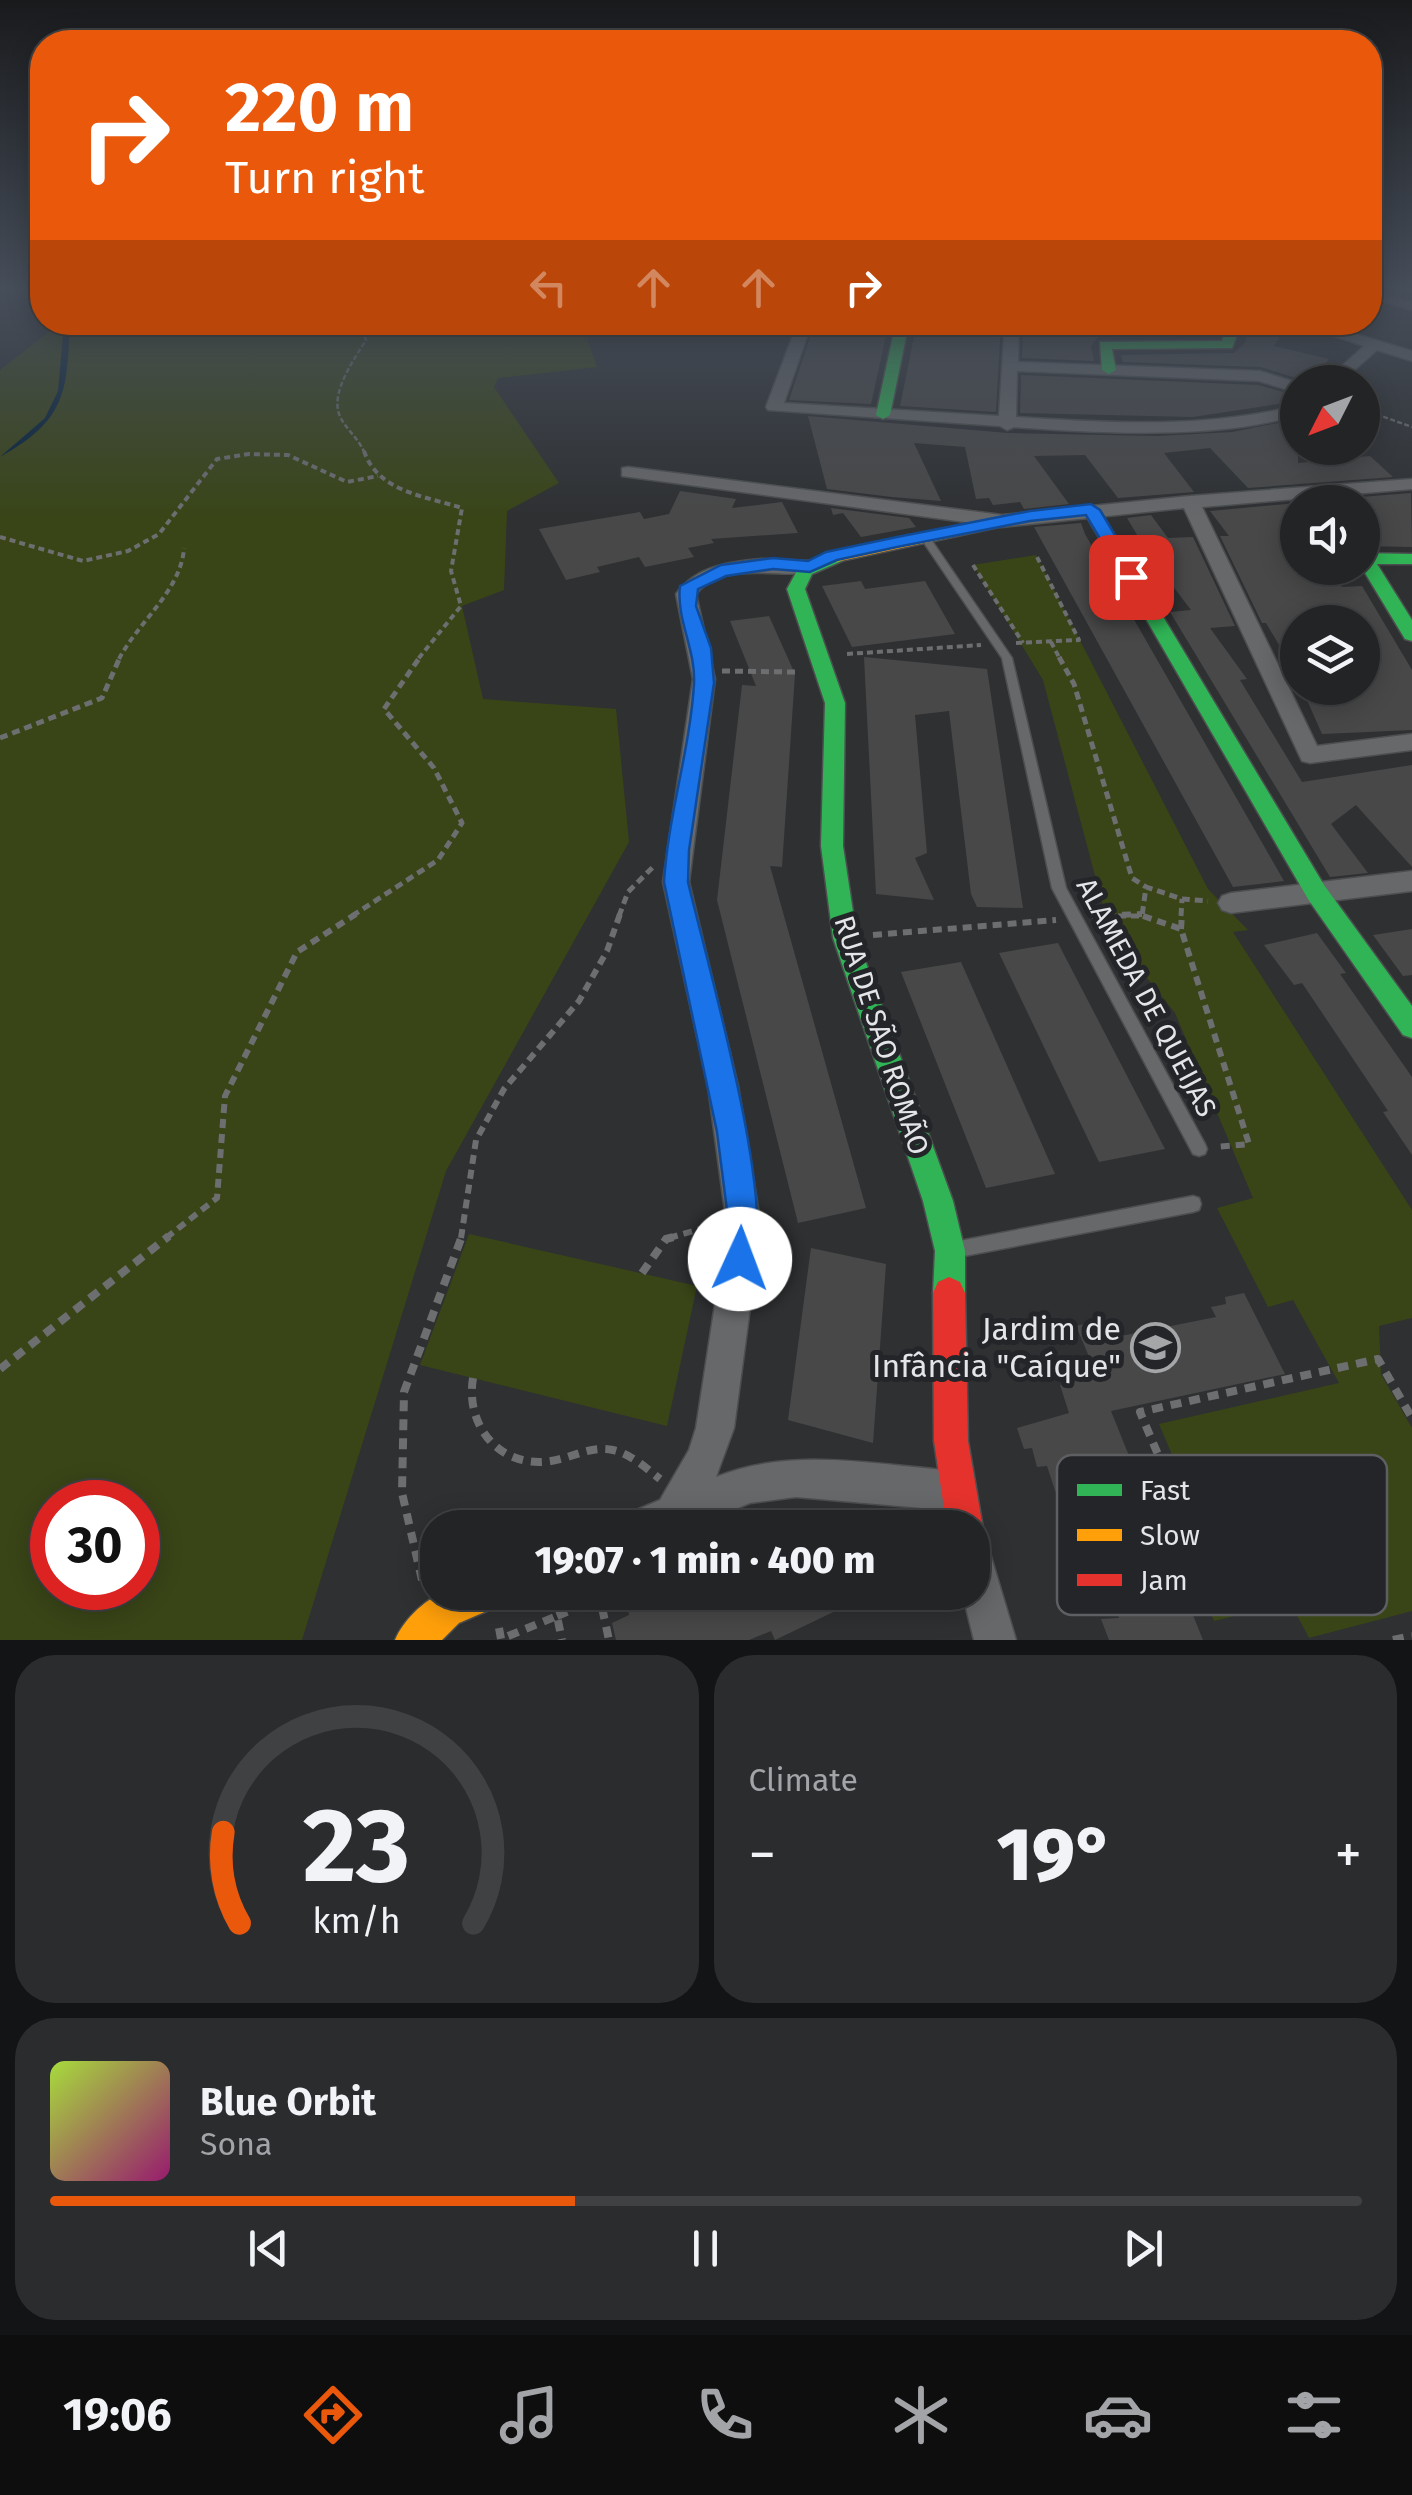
<!DOCTYPE html>
<meta charset="utf-8">
<style>
:root{--surface:#222426;--page:#2a2c2e;--text:#f1f3f6;--muted:#a2a4a7;--line:#3f4143;--accent:#ea580c}
body{margin:0;font-family:"Fira Sans",sans-serif;background:var(--page);color:var(--text);height:100vh;display:flex;flex-direction:column;font-size:38px;white-space:nowrap}
*{box-sizing:border-box;margin:0}
p{font-size:32px;color:var(--muted)}
.icon{flex:none;width:55px;height:55px;fill:none;stroke:currentColor;stroke-width:2;stroke-linecap:round;stroke-linejoin:round}
.map{position:relative;height:1640px;overflow:hidden}
.side{display:flex;flex-direction:column;gap:15px;padding:15px;background:#131415;flex:1}
.side>*{flex:none}
.guide{position:absolute;left:30px;top:30px;width:1352px;height:305px;border-radius:40px;box-shadow:0 5px 25px #0003,0 0 0 2px var(--line);background:#ea580c;color:#fff;overflow:hidden}
.needle{width:65px;rotate:228deg}
.buttons{position:absolute;left:1280px;top:365px;display:grid;gap:20px}
.buttons a{display:grid;place-items:center;width:100px;height:100px;border-radius:50%;background:var(--surface);box-shadow:0 5px 25px #0003,0 0 0 2px var(--line);font-size:50px}
.speed{position:absolute;left:30px;top:1480px;display:flex;gap:20px;font-size:50px;font-weight:700;text-align:center}
.speed>*{display:grid;place-content:center;width:130px;height:130px;border-radius:50%;background:var(--surface);box-shadow:0 5px 25px #0003,0 0 0 2px var(--line);line-height:1}
.speed .limit{border:15px solid #d22;background:#fff;color:#111}
.pin{position:absolute;display:grid;place-items:center;width:85px;height:85px;color:#fff;margin:-42px;border-radius:20px;box-shadow:0 5px 15px #0006}
.me{position:absolute;width:110px;margin:-55px;rotate:2deg;stroke-linejoin:round;filter:drop-shadow(0 0 8px #0008)}
.turn{display:flex;align-items:center;gap:35px;height:210px;padding:0 30px;font-size:45px}
.turn .icon{width:130px;height:130px;stroke-width:2.5}
.turn b{display:block;font-size:70px;line-height:85px}
.lanes{display:flex;align-items:center;height:95px;padding:0 30px;background:#0003;justify-content:center;gap:50px;direction:ltr}
.lanes .off{opacity:.35}
.big{font-size:75px;font-weight:800;line-height:1.1}
.side .card{flex:1;display:flex;flex-direction:column;justify-content:center;gap:15px;min-width:0;padding:0 35px;border-radius:40px;background:var(--page)}
.side .dial{align-items:center;gap:0}
.dial svg{height:260px;overflow:visible;fill:none;stroke:var(--line);stroke-width:7;stroke-linecap:round;text-anchor:middle}
.dial text{fill:var(--text);stroke:none}
.song{display:flex;align-items:center;gap:30px}
.cover{width:120px;height:120px;border-radius:15px;background:linear-gradient(135deg,hsl(80 70% 55%),hsl(320 70% 35%))}
.played{height:10px;border-radius:5px;background:linear-gradient(90deg,var(--accent) 40%,var(--line) 40%)}
.keys{display:flex;justify-content:space-around;direction:ltr}
.heat{display:flex;justify-content:space-between;align-items:center;font-size:55px;direction:ltr}
.side .tiles{flex:1;display:grid;gap:15px;grid-template-columns:1fr 1fr}
.card:last-child{grid-column:span 2}
.trip{position:absolute;left:420px;top:1510px;width:570px;height:100px;border-radius:40px;background:var(--surface);box-shadow:0 5px 25px #0003,0 0 0 2px var(--line);font-weight:800;line-height:100px;text-align:center}
.tab-bar{display:flex;height:160px;justify-content:space-around;align-items:center;background:#0e0e0f;color:var(--muted)}
.tab-bar .icon{width:70px;height:70px}
.tab-bar .current{color:var(--accent)}
.tab-bar b{font-size:45px;color:var(--text)}
.map>svg:first-child{display:block}
.green{fill:#394517;fill-rule:evenodd}
.water{fill:#04213c}
.building{fill:#484848}
.lines{fill:none;stroke-linecap:round;stroke-linejoin:round}
.lane-casing{stroke:#4c4e4f;stroke-width:3}
.street-casing{stroke:#4c4e4f;stroke-width:3}
.fast-casing{stroke:#4c4e4f;stroke-width:3}
.slow-casing{stroke:#4c4e4f;stroke-width:3}
.jam-casing{stroke:#4c4e4f;stroke-width:3}
.path-far4{stroke:#6d6e70;stroke-width:2.5;stroke-dasharray:5 2.5;stroke-linecap:butt}
.path-far3{stroke:#6d6e70;stroke-width:4;stroke-dasharray:6 4;stroke-linecap:butt}
.path-far2{stroke:#6d6e70;stroke-width:5;stroke-dasharray:8 5;stroke-linecap:butt}
.path-far1{stroke:#6d6e70;stroke-width:6;stroke-dasharray:9 6;stroke-linecap:butt}
.path{stroke:#6d6e70;stroke-width:8;stroke-dasharray:11 8;stroke-linecap:butt}
.lane{fill:#67686a;fill-rule:evenodd}
.street{fill:#67686a;fill-rule:evenodd}
.fast{fill:#30b455;fill-rule:evenodd}
.slow{fill:#ff9f0a;fill-rule:evenodd}
.jam{fill:#e5322d;fill-rule:evenodd}
.route{fill:#1a73e8;stroke:#114b97;stroke-width:2.5}
.labels{text-anchor:middle;stroke-width:10;stroke-linejoin:round;paint-order:stroke}
.street-label{font-size:28px;fill:#e4e5e8;stroke:#232529}
.near-poi-label{font-size:32px;fill:#e4e5e8;stroke:#232529;text-anchor:end}
.key{fill:#232529;stroke:#5d5f62;stroke-width:2.5}
.key-label{font-size:28px;fill:#e4e5e8}
</style>
<div class="map">
<svg width="1412" height="1640" viewBox="0 0 1412 1640">
<rect width="100%" height="100%" fill="#2e3032"/>
<!-- green -->
<g class="green">
<path d="M47,322L582,323L597,367L498,378L494,387L559,483L507,511L504,590L462,606L483,699L616,709L629,842L446,1171L302,1640H0V370L51,330ZM52,1502H138V1588H52Z"/>
<polygon points="1036,555 1208,889 1248,930 1233,932 1412,1210 1412,1318 1379,1326 1381,1374 1412,1428 1412,1611 1309,1638 1290,1602 1214,1621 1193,1573 1219,1566 1159,1424 1339,1383 1293,1300 1268,1307 1217,1208 1253,1198 1175,1013 1110,932 1043,680 973,565"/>
<polygon points="469,1234 697,1286 667,1426 420,1365"/>
</g>
<!-- water -->
<path class="water" d="M64,323H70C67,393 66,420 0,457L45,418L58,391Z"/>
<!-- building -->
<g class="building">
<polygon points="815,322 889,322 871,404 789,400"/>
<polygon points="917,322 1001,322 996,412 900,406"/>
<polygon points="1023,322 1050,322 1052,331 1072,322 1084,322 1119,337 1121,324 1142,327 1142,322 1222,322 1218,335 1098,337 1091,346 1094,361 1022,358"/>
<polygon points="1250,322 1286,326 1274,346 1329,359 1310,382 1260,367 1123,362 1121,355 1234,353 1245,343"/>
<polygon points="1021,375 1258,385 1298,396 1298,401 1193,417 1020,413"/>
<polygon points="808,416 1008,433 1157,436 1232,432 1298,419 1298,463 1370,456 1393,477 1248,488 1210,448 1164,453 1194,492 1118,498 1085,455 1034,456 1069,504 1024,509 1020,502 993,505 989,498 976,499 965,447 914,443 941,501 892,497 827,489"/>
<polygon points="680,491 736,499 732,508 782,502 798,533 711,539 714,543 688,548 694,557 645,567 639,557 597,567 600,572 566,580 539,529 640,512 644,519 669,514"/>
<polygon points="1411,493 1412,547 1362,546 1362,502 1298,502"/>
<polygon points="1298,503 1298,568 1329,568 1342,587 1362,586 1412,670 1412,730 1322,734 1303,691 1367,692 1362,684 1362,622 1343,622 1339,615 1298,615 1298,677 1266,623 1262,623 1220,536 1229,536 1210,511"/>
<polygon points="831,508 909,518 916,527 861,537 843,513 833,515"/>
<polygon points="1151,515 1168,538 1193,537 1235,626 1210,628 1247,679 1240,680 1302,782 1412,765 1412,867 1356,805 1331,824 1368,873 1330,877 1170,612 1191,610 1149,555 1127,518"/>
<polygon points="1081,523 1085,534 1284,881 1233,887 1034,527"/>
<polygon points="861,581 865,589 925,581 955,634 852,647 822,586"/>
<polygon points="769,616 795,674 782,867 770,866 866,1208 798,1223 717,900 742,685 756,686 730,621"/>
<polygon points="864,657 987,669 1023,908 977,907 971,894 949,711 915,715 927,853 915,858 934,900 876,894"/>
<polygon points="1412,929 1412,975 1403,976 1373,935"/>
<polygon points="1317,933 1346,973 1340,974 1412,1077 1412,1155 1383,1112 1388,1111 1302,983 1294,985 1264,945"/>
<polygon points="1058,943 1165,1149 1099,1162 999,953"/>
<polygon points="961,962 1055,1174 986,1188 901,972"/>
<polygon points="811,1248 886,1264 873,1443 788,1420"/>
<polygon points="1244,1293 1285,1374 1111,1411 1203,1640 1109,1640 1101,1619 1119,1618 1089,1545 1074,1548 1047,1466 1037,1467 1032,1448 1024,1449 1017,1428 1069,1413 1060,1385 1075,1382 1070,1366 1090,1359 1076,1326 1100,1320 1104,1330 1118,1327 1121,1336 1216,1317 1211,1307 1226,1304 1225,1297"/>
<polygon points="644,1592 875,1592 775,1640 771,1631 749,1640 616,1640 612,1623 629,1615 628,1608 645,1600"/>
</g>
<g class="lines">
<defs>
<g id="lane">
<polygon points="925,534 928,535 1012,658 1066,888 1205,1144 1207,1149 1205,1154 1199,1156 1193,1154 1052,888 1002,658 920,537"/>
<polygon points="1193,1196 1199,1198 1201,1204 1199,1210 1193,1212 959,1257 953,1255 950,1249 953,1243 959,1241"/>
</g>
<g id="street">
<polygon points="1370,290 1412,302 1412,310 1370,298"/>
<path d="M798,322H812L784,403L999,416L1005,322H1019L1018,362L1260,371L1298,383V393L1259,381L1017,371L1016,417C1108,423 1208,429 1298,405V415C1218,440 1098,433 1014,427L1007,430L1000,426L768,410L766,407Z"/>
<polygon points="1292,322 1316,322 1412,351 1412,361 1377,350 1341,382 1324,382 1364,346"/>
<polygon points="628,467 1002,515 1190,496 1412,479 1412,489 1202,507 1317,746 1412,734 1412,750 1310,763 1302,761 1184,508 1002,527 622,476 622,468"/>
<path d="M761,559L810,561L820,567C797,586 728,554 696,594L715,679L689,882L738,1086L761,1226L734,1428L716,1477C792,1446 876,1465 956,1471L970,1477L976,1491L970,1505L956,1511L796,1497L750,1503L690,1528H621L627,1514L660,1500L689,1450L696,1428L727,1226L708,1086L663,882L693,679L676,594C696,566 729,562 761,559Z"/>
<polygon points="1412,871 1412,891 1231,913 1222,910 1218,903 1222,896 1231,893"/>
<polygon points="972,1534 986,1540 1016,1640 974,1640 962,1592 972,1592"/>
</g>
<g id="fast">
<polygon points="896,322 909,322 890,415 883,419 876,415"/>
<polygon points="1229,322 1242,322 1232,348 1112,349 1116,370 1109,374 1102,370 1100,342 1222,341"/>
<polygon points="1091,505 1099,510 1324,885 1412,1006 1412,1038 1403,1035 1308,899 1083,510"/>
<polygon points="836,552 842,553 842,561 812,574 805,589 845,703 843,846 857,938 953,1201 965,1251 965,1293 960,1304 949,1309 938,1304 933,1293 935,1251 923,1201 833,938 821,846 825,703 787,589 799,567"/>
<polygon points="1362,553 1412,554 1412,564 1377,564 1412,620 1412,641 1405,639 1362,568"/>
</g>
<g id="slow">
<polygon points="1002,516 1010,521 1008,525 836,562 827,557 836,552"/>
<path d="M443,1592H506L501,1605L459,1623L442,1640H395C403,1621 423,1601 443,1592Z"/>
</g>
<polygon id="jam" points="949,1277 960,1282 965,1293 968,1441 983,1528 978,1541 972,1543 972,1528 947,1528 934,1441 933,1293 938,1282"/>
</defs>
<!-- lane casing -->
<use href="#lane" class="lane-casing"/>
<!-- street casing -->
<use href="#street" class="street-casing"/>
<!-- fast casing -->
<use href="#fast" class="fast-casing"/>
<!-- slow casing -->
<use href="#slow" class="slow-casing"/>
<!-- jam casing -->
<use href="#jam" class="jam-casing"/>
<!-- path-far4 -->
<g class="path-far4">
<path d="M359,322L366,340C355,358 331,391 339,414C344,428 359,438 365,454"/>
<polyline points="1362,409 1412,427"/>
</g>
<!-- path-far3 -->
<g class="path-far3">
<path d="M364,451C378,492 425,496 462,508L451,571L461,606L418,659"/>
<polyline points="0,537 83,561 128,551 159,534 217,459 249,454 288,455 347,482 378,476"/>
<polyline points="973,565 1023,643"/>
<polyline points="1051,642 1060,659"/>
<polyline points="1016,643 1079,640 1036,555"/>
<polyline points="847,654 981,645"/>
<path d="M119,659C138,622 181,591 184,548"/>
</g>
<!-- path-far2 -->
<g class="path-far2">
<polyline points="1059,657 1074,684 1132,878 1146,887"/>
<polyline points="722,671 796,672"/>
<polyline points="0,738 102,698 120,657"/>
<polyline points="352,916 438,860 462,823 434,768 384,709 420,657"/>
<polyline points="619,916 628,892 653,867"/>
<polyline points="1092,916 1142,916 1146,887 1182,899 1208,901"/>
<polyline points="1181,916 1182,899"/>
</g>
<!-- path-far1 -->
<g class="path-far1">
<polyline points="1092,916 1142,914"/>
<polyline points="1143,916 1181,929 1249,1144 1216,1147"/>
<polyline points="1181,929 1182,914"/>
<polyline points="873,935 1056,920"/>
<polyline points="166,1238 217,1198 225,1096 297,952 356,914"/>
<polyline points="461,1238 476,1140 504,1089 579,1001 607,951 620,914"/>
<polyline points="669,1238 714,1225"/>
</g>
<!-- path -->
<g class="path">
<polyline points="642,1273 666,1239 678,1236"/>
<polyline points="0,1369 169,1236"/>
<path d="M473,1378C465,1426 500,1469 551,1461C572,1458 591,1445 613,1450C631,1454 646,1468 660,1479"/>
<polyline points="1202,1558 1140,1412 1378,1359 1412,1418"/>
<polyline points="422,1580 402,1493 404,1392 462,1236"/>
<polyline points="557,1616 600,1598 609,1640"/>
<polyline points="499,1628 501,1639 557,1616 562,1640"/>
<polyline points="1393,1640 1412,1636"/>
</g>
<!-- lane -->
<use href="#lane" class="lane"/>
<!-- street -->
<use href="#street" class="street"/>
<!-- fast -->
<use href="#fast" class="fast"/>
<!-- slow -->
<use href="#slow" class="slow"/>
<!-- jam -->
<use href="#jam" class="jam"/>
</g>
<!-- sky -->
<linearGradient id="sky" x2="0" y2="1"><stop stop-color="#191a1c"/><stop offset="0.56" stop-color="#464e5a"/><stop offset="1" stop-color="#464e5a" stop-opacity="0"/></linearGradient>
<rect width="1412" height="518" fill="url(#sky)"/>
<!-- route -->
<path class="route" d="M1091,504L1100,510L1140,577L1137,581H1125L1086,515L1030,521L897,547L837,560L810,572L773,569L726,576L698,589L696,606L711,648L714,683L689,850L688,882C706,959 778,1206 752,1270L740,1274L729,1270L725,1259L729,1226L717,1132L664,882C668,815 690,750 694,684C696,649 676,620 680,586L721,565L773,558L808,561L826,552L897,537L1030,511Z"/>
<!-- icons -->
<defs>
<symbol id="school-ring" viewBox="-11 -11 22 22"><circle r="9.5" fill="#232529" stroke="#a4a6a8" stroke-width="1.5"/><path d="M0-5L7-2L0 1L-7-2ZM-4 1L0 2.5L4 1V4Q0 6-4 4Z" fill="#a4a6a8"/></symbol>
</defs>
<g fill-rule="evenodd">
<use href="#school-ring" x="1128" y="1320" width="55" height="55"/>
</g>
<g class="labels">
<!-- street labels -->
<g class="street-label">
<text transform="translate(1147 997) rotate(62)" y="10">ALAMEDA DE QUEIJAS</text>
<text transform="translate(882 1035) rotate(72)" y="10">RUA DE SÃO ROMÃO</text>
</g>
<!-- near-poi labels -->
<g class="near-poi-label">
<text x="1121" y="1340">Jardim de<tspan x="1121" dy="37">Infância "Caíque"</tspan></text>
</g>
</g>
<!-- legend -->
<rect x="1057" y="1455" width="330" height="160" rx="15" class="key"/>
<rect x="1077" y="1484" width="45" height="12" fill="#30b455"/>
<rect x="1077" y="1529" width="45" height="12" fill="#ff9f0a"/>
<rect x="1077" y="1574" width="45" height="12" fill="#e5322d"/>
<g class="key-label">
<text x="1140" y="1500">Fast</text>
<text x="1140" y="1545">Slow</text>
<text x="1140" y="1590">Jam</text>
</g>
</svg>
<div class="buttons">
<a><svg class="needle" viewBox="-14 -14 28 28"><path d="M0-13l5 13h-10z" fill="#e53935"/><path d="M0 13l5-13h-10z" fill="#a2a4a7"/></svg></a>
<a><svg class="icon" aria-label="sound" viewBox="0 0 24 24"><path d="M4 9h4l5-4v14l-5-4H4zM17 9q2 3 0 6"/></svg></a>
<a><svg class="icon" aria-label="layers" viewBox="0 0 24 24"><path d="M12 4l9 5-9 5-9-5zM3 14l9 5 9-5"/></svg></a>
</div>
<div class="speed"><div class="limit">30</div></div>
<div class="pin" style="left:1131px;top:577px;background:#d93025"><svg class="icon" aria-label="arrive" viewBox="0 0 24 24"><path d="M6 21V4h12l-3 4 3 4H6"/></svg></div>
<svg class="me" style="left:740px;top:1259px" viewBox="-20 -20 40 40"><circle r="19" fill="#fff"/><path d="M0-13L10 11 0 6-10 11z" fill="#1a73e8"/></svg>
<div class="trip">19:07 · 1 min · 400 m</div>
<div class="guide">
<div class="turn"><svg class="icon" aria-label="right" viewBox="0 0 24 24"><path d="M7 20v-9h11M14 6l5 5-5 5"/></svg><div><b>220 m</b>Turn right</div></div>
<div class="lanes"><svg class="icon off" aria-label="left" viewBox="0 0 24 24"><path d="M17 20v-9H6M10 6l-5 5 5 5"/></svg><svg class="icon off" aria-label="ahead" viewBox="0 0 24 24"><path d="M12 20V5M6 11l6-6 6 6"/></svg><svg class="icon off" aria-label="ahead" viewBox="0 0 24 24"><path d="M12 20V5M6 11l6-6 6 6"/></svg><svg class="icon" aria-label="right" viewBox="0 0 24 24"><path d="M7 20v-9h11M14 6l5 5-5 5"/></svg></div>
</div>
</div>
<section class="side">
<div class="tiles">
<div class="card dial"><svg viewBox="0 0 100 80">
<path d="M14 69A42 42 0 1 1 86 69"/>
<path d="M14 69A42 42 0 0 1 9 41" stroke="#ea580c"/>
<text x="50" y="56" font-size="32" font-weight="700">23</text>
<text x="50" y="72" font-size="11">km/h</text>
</svg></div>
<div class="card"><p>Climate</p>
<div class="heat"><a>−</a><b class="big">19°</b><a>+</a></div>
</div>
<div class="card">
<div class="song"><i class="cover"></i><div><b>Blue Orbit</b><p>Sona</p></div></div>
<div class="played"></div>
<div class="keys"><svg class="icon" aria-label="previous" viewBox="0 0 24 24"><path d="M18 5L8 12l10 7zM5 5v14"/></svg><svg class="icon" aria-label="pause" viewBox="0 0 24 24"><path d="M8 5v14M16 5v14"/></svg><svg class="icon" aria-label="next" viewBox="0 0 24 24"><path d="M6 5l10 7-10 7zM19 5v14"/></svg></div>
</div>
</div>
</section>
<nav class="tab-bar">
<b>19:06</b>
<svg class="icon current" aria-label="directions" viewBox="0 0 24 24"><path d="M12 3l9 9-9 9-9-9zM9 14v-3h6M13 9l2 2-2 2"/></svg>
<svg class="icon" aria-label="music" viewBox="0 0 24 24"><path d="M9 18V5l10-2v13"/><circle cx="6" cy="18" r="3"/><circle cx="16" cy="16" r="3"/></svg>
<svg class="icon" aria-label="phone" viewBox="0 0 24 24"><path d="M5 4h4l2 5-3 2q2 4 5 5l2-3 5 2v4C11 20 4 13 5 4z"/></svg>
<svg class="icon" aria-label="climate" viewBox="0 0 24 24"><path d="M12 3v18M4 7l16 10M4 17L20 7"/></svg>
<svg class="icon" aria-label="car" viewBox="0 0 24 24"><path d="M5 17H2v-5l4-1 3-4h7l3 4 3 1v5h-3M9 17h6M6 11h13"/><circle cx="7" cy="17" r="2"/><circle cx="17" cy="17" r="2"/></svg>
<svg class="icon" aria-label="filters" viewBox="0 0 24 24"><path d="M4 7h16M4 17h16"/><circle cx="9" cy="7" r="2"/><circle cx="15" cy="17" r="2"/></svg>
</nav>
